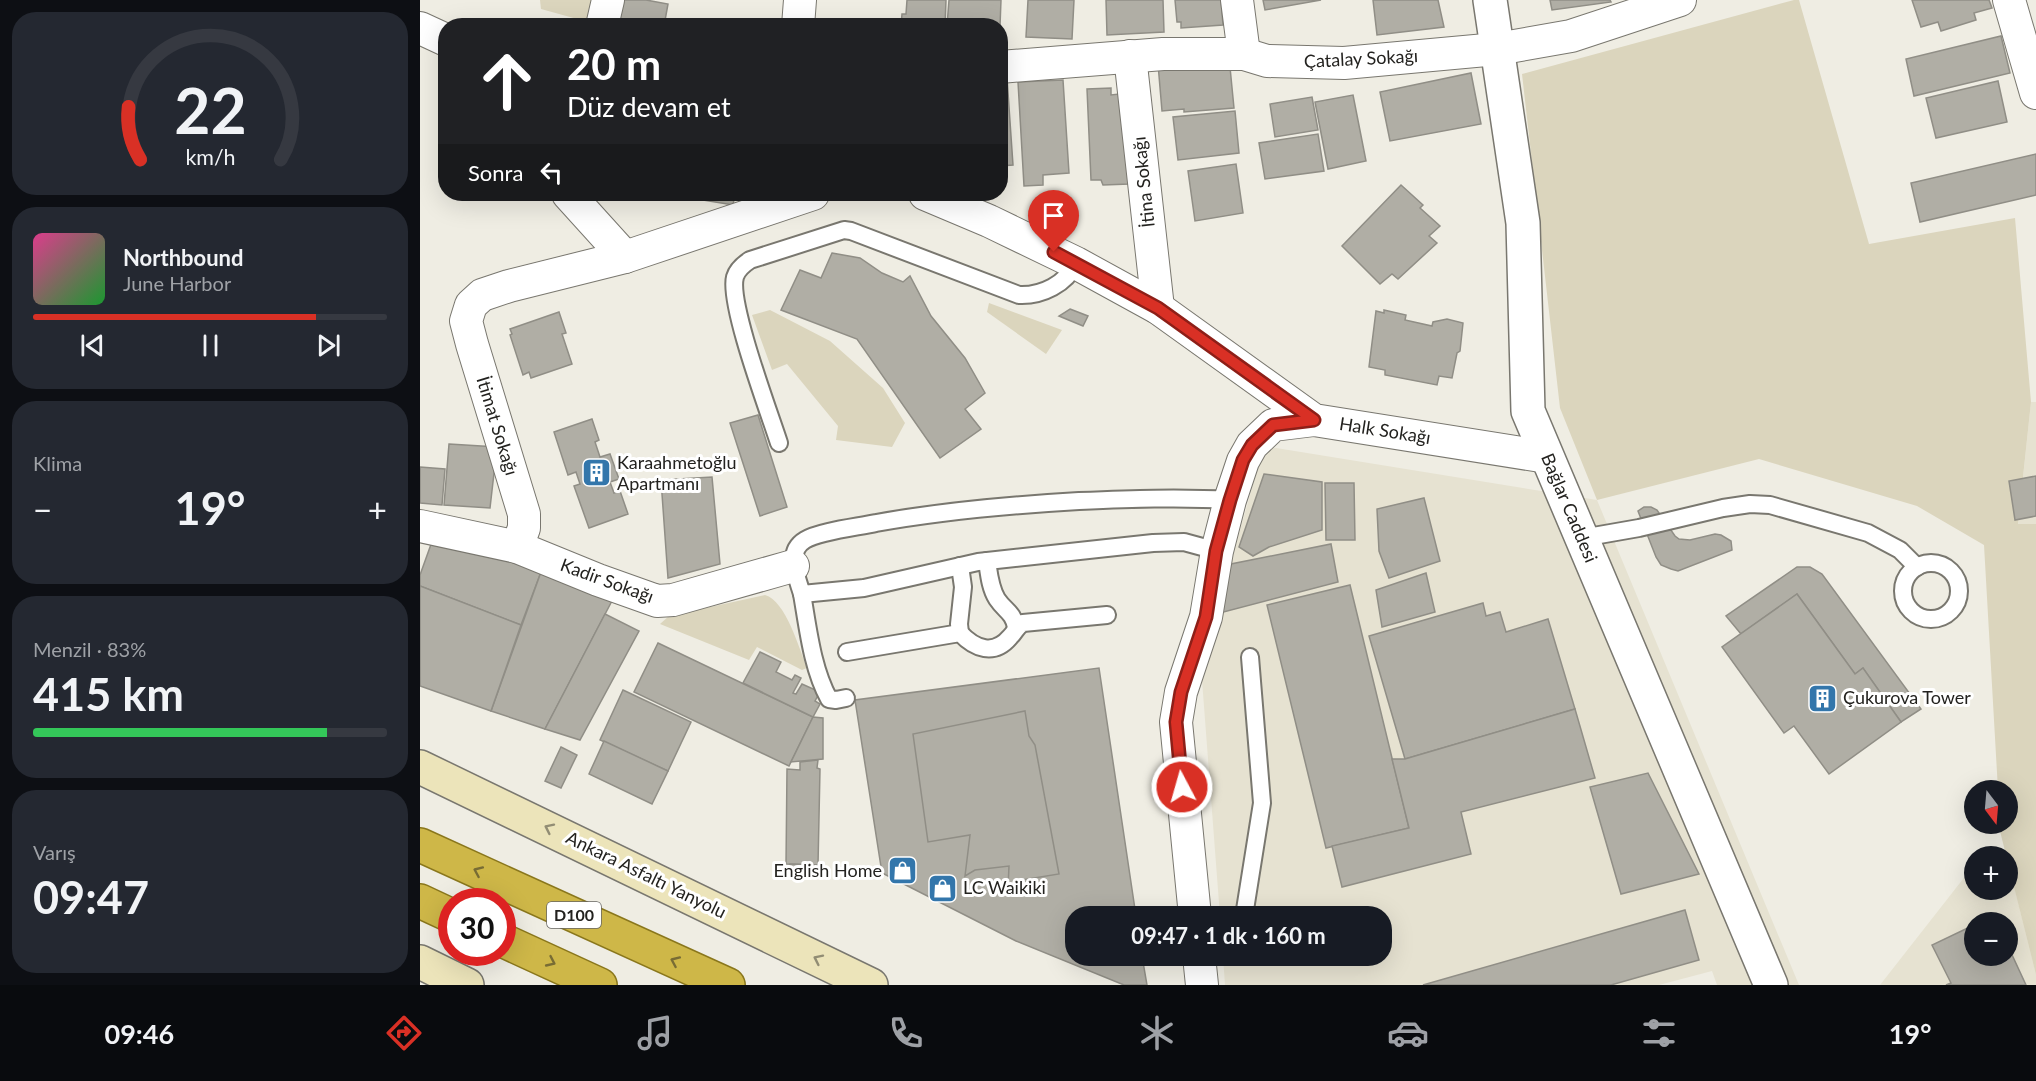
<!DOCTYPE html>
<html lang="tr">
<meta charset="utf-8">
<style>
:root{--surface:#171b24;--page:#242831;--text:#f1f3f6;--muted:#9ea1a6;--line:#363941;--accent:#d93025}
body{margin:0;font-family:Lato,sans-serif;background:var(--page);color:var(--text);height:100vh;display:flex;flex-direction:column;font-size:22px;white-space:nowrap}
*{box-sizing:border-box;margin:0}
p{font-size:20px;color:var(--muted)}
.icon{flex:none;width:33px;height:33px;fill:none;stroke:currentColor;stroke-width:2;stroke-linecap:round;stroke-linejoin:round}
.map{position:relative;flex:1;overflow:hidden}
.side{display:flex;flex-direction:column;gap:12px;padding:12px;background:#0d0f14;width:420px}
.side>*{flex:none}
.guide{position:absolute;left:18px;top:18px;width:570px;height:183px;border-radius:24px;box-shadow:0 6px 24px #0002;background:#202124;color:#fff;overflow:hidden}
.needle{width:39px;rotate:164deg}
.fabs{position:absolute;left:1544px;top:780px;display:grid;gap:12px}
.fabs a{display:grid;place-items:center;width:54px;height:54px;border-radius:50%;background:var(--surface);box-shadow:0 6px 24px #0002;font-size:30px}
.speed{position:absolute;left:18px;top:888px;display:flex;gap:12px;font-size:30px;font-weight:700;text-align:center}
.speed>*{display:grid;place-content:center;width:78px;height:78px;border-radius:50%;background:var(--surface);box-shadow:0 6px 24px #0002;line-height:1}
.speed .limit{border:9px solid #d22;background:#fff;color:#111}
.pin{position:absolute;display:grid;place-items:center;width:51px;height:51px;color:#fff;margin:-62px -26px;border-radius:50% 50% 50% 0;rotate:-45deg;box-shadow:0 0 6px #0007}
.pin .icon{rotate:45deg}
.me{position:absolute;width:66px;margin:-33px;rotate:354deg;stroke-linejoin:round;filter:drop-shadow(0 0 4px #0008)}
.turn{display:flex;align-items:center;gap:21px;height:126px;padding:0 30px;font-size:27px}
.turn .icon{width:78px;height:78px;stroke-width:2.5}
.turn b{display:block;font-size:42px;line-height:51px}
.then{display:flex;align-items:center;height:57px;padding:0 30px;background:#0003;gap:12px;font-size:22px}
.big{font-size:45px;font-weight:700;line-height:1.1}
.side .card{flex:1;display:flex;flex-direction:column;justify-content:center;gap:9px;min-width:0;padding:0 21px;border-radius:24px;background:var(--page)}
.side .dial{align-items:center;gap:0}
.dial svg{height:156px;overflow:visible;fill:none;stroke:var(--line);stroke-width:7;stroke-linecap:round;text-anchor:middle}
.dial text{fill:var(--text);stroke:none}
.song{display:flex;align-items:center;gap:18px}
.cover{width:72px;height:72px;border-radius:9px;background:linear-gradient(135deg,hsl(330 70% 55%),hsl(130 70% 35%))}
.played{height:6px;border-radius:3px;background:linear-gradient(90deg,var(--accent) 80%,var(--line) 80%)}
.keys{display:flex;justify-content:space-around;direction:ltr}
.heat{display:flex;justify-content:space-between;align-items:center;font-size:33px;direction:ltr}
.charge{height:9px;border-radius:4px;background:linear-gradient(90deg,#34c759 83%,var(--line) 0)}
.trip{position:absolute;left:645px;top:906px;width:327px;height:60px;border-radius:24px;background:var(--surface);box-shadow:0 6px 24px #0002;font-weight:700;line-height:60px;text-align:center}
.tab-bar{display:flex;height:96px;justify-content:space-around;align-items:center;background:#090b0e;color:var(--muted)}
.tab-bar .icon{width:42px;height:42px}
.tab-bar .active{color:var(--accent)}
.tab-bar b{font-size:27px;color:var(--text)}
main{display:flex;flex:1;min-height:0}
.map>svg:first-child{display:block}
.built{fill:#e6e2d1;fill-rule:evenodd}
.green{fill:#dbd5bd}
.building{fill:#b0aea5;stroke:#908e86;stroke-width:1.5}
.lines{fill:none;stroke-linecap:round;stroke-linejoin:round}
.service-casing{stroke:#79776f;stroke-width:20}
.minor-casing{stroke:#79776f;stroke-width:34}
.tertiary-casing{stroke:#79776f;stroke-width:36}
.secondary-casing{stroke:#79776f;stroke-width:36}
.trunk-casing{stroke:#8a771c;stroke-width:36}
.service{stroke:#fff;stroke-width:16}
.minor{stroke:#fff;stroke-width:32}
.tertiary{stroke:#fff;stroke-width:33}
.secondary{stroke:#ece4ba;stroke-width:33}
.trunk{stroke:#ceb748;stroke-width:33}
.oneway{stroke:#928d74}
.oneway2{stroke:#786c34}
.route-casing{stroke:#8d1f18;stroke-width:15}
.route{stroke:#d93025;stroke-width:10}
.labels{text-anchor:middle;stroke-width:6;stroke-linejoin:round;paint-order:stroke}
.shield{fill:#fff;stroke:#656462;stroke-width:1.5}
.shield-label{font-size:16px;font-weight:bold;fill:#23221f}
.street-label{font-size:18px;fill:#23221f;stroke:#fff}
.poi-label{font-size:18px;fill:#23221f;stroke:#fff;text-anchor:start}
</style>
<main>
<section class="side">
<div class="card dial"><svg viewBox="0 0 100 80">
<path d="M14 69A42 42 0 1 1 86 69"/>
<path d="M14 69A42 42 0 0 1 8 42" stroke="#d93025"/>
<text x="50" y="56" font-size="32" font-weight="700">22</text>
<text x="50" y="72" font-size="11">km/h</text>
</svg></div>
<div class="card">
<div class="song"><i class="cover"></i><div><b>Northbound</b><p>June Harbor</p></div></div>
<div class="played"></div>
<div class="keys"><svg class="icon" aria-label="previous" viewBox="0 0 24 24"><path d="M18 5L8 12l10 7zM5 5v14"/></svg><svg class="icon" aria-label="pause" viewBox="0 0 24 24"><path d="M8 5v14M16 5v14"/></svg><svg class="icon" aria-label="next" viewBox="0 0 24 24"><path d="M6 5l10 7-10 7zM19 5v14"/></svg></div>
</div>
<div class="card"><p>Klima</p>
<div class="heat"><a>−</a><b class="big">19°</b><a>+</a></div>
</div>
<div class="card"><p>Menzil · 83%</p><b class="big">415 km</b><div class="charge"></div></div>
<div class="card"><p>Varış</p><b class="big">09:47</b></div>
</section>
<div class="map">
<svg width="1616" height="985" viewBox="0 0 1616 985">
<rect width="100%" height="100%" fill="#efede3"/>
<!-- built -->
<g class="built">
<polygon points="1611,402 1616,402 1616,524 1598,525"/>
<polygon points="844,446 1177,500 1379,985 1297,985 1292,971 1239,985 805,985 803,956 962,956 962,916 800,916 781,667"/>
<path d="M1587,858L1616,975V985H1460L1554,865V890H1587ZM1554,922H1587V956H1554Z"/>
</g>
<!-- green -->
<g class="green">
<polygon points="120,0 172,0 168,22 121,9"/>
<polygon points="1374,0 1379,0 1449,244 1595,218 1611,402 1598,524 1616,524 1616,975 1580,831 1580,824 1587,824 1587,790 1578,790 1564,545 1497,506 1339,459 1177,500 1140,408 1102,74"/>
<polygon points="569,303 642,330 626,354 567,312"/>
<polygon points="350,310 410,341 463,388 485,423 472,447 416,440 418,426 367,364 352,370 332,315"/>
<path d="M345,595C366,601 379,648 387,668L382,670L337,647L329,660L240,624L249,616Z"/>
</g>
<!-- building -->
<g class="building">
<polygon points="201,0 226,0 248,4 244,26 196,26"/>
<polygon points="487,0 526,0 525,26 481,26 482,14 486,14"/>
<polygon points="529,0 581,0 580,26 527,26"/>
<polygon points="608,0 654,0 652,39 606,37"/>
<polygon points="686,0 743,0 744,32 687,35"/>
<polygon points="755,0 801,0 803,25 761,28 761,22 757,22"/>
<polygon points="843,0 901,0 845,10"/>
<polygon points="953,0 1018,0 1024,27 957,35"/>
<polygon points="1130,0 1190,0 1191,2 1132,10"/>
<polygon points="1492,0 1569,0 1572,8 1554,13 1556,20 1521,31 1518,22 1501,27"/>
<polygon points="1581,36 1590,73 1494,96 1486,59"/>
<polygon points="809,57 814,108 764,112 764,109 742,111 738,64"/>
<polygon points="1051,73 1061,124 970,141 960,92"/>
<polygon points="580,78 587,78 593,165 580,166"/>
<polygon points="643,80 649,173 623,175 623,185 604,186 598,82"/>
<polygon points="1578,81 1587,122 1516,138 1506,98"/>
<polygon points="691,88 691,95 699,94 709,184 683,185 681,180 671,180 667,89"/>
<polygon points="933,95 946,161 908,169 895,102"/>
<polygon points="892,97 898,130 855,137 850,104"/>
<polygon points="815,111 819,153 758,160 753,117"/>
<polygon points="898,134 904,171 845,179 839,143"/>
<polygon points="1616,154 1616,195 1500,222 1491,183"/>
<polygon points="816,164 823,213 775,221 768,171"/>
<polygon points="981,185 1003,205 1000,208 1020,226 1009,236 1017,243 978,279 972,274 960,284 922,246"/>
<polygon points="246,194 315,194 313,205"/>
<polygon points="412,253 440,258 462,273 483,282 490,276 511,316 545,358 565,393 545,409 561,429 520,458 437,339 361,310 380,270 401,278"/>
<polygon points="650,309 668,316 663,326 639,316"/>
<polygon points="964,310 986,315 985,320 1012,326 1013,322 1027,319 1043,323 1040,351 1037,353 1032,378 1019,376 1017,385 965,375 965,370 949,367 956,311 964,313"/>
<polygon points="139,312 146,333 142,334 152,364 111,378 109,372 103,375 90,335 92,334 90,329"/>
<polygon points="338,415 367,507 340,516 310,423"/>
<polygon points="172,419 179,440 175,442 180,457 190,454 199,479 190,482 194,493 200,491 208,514 169,528 154,486 160,484 156,472 148,475 134,432"/>
<polygon points="29,444 77,447 70,508 24,505"/>
<polygon points="0,467 25,469 22,505 0,503"/>
<polygon points="844,474 902,482 902,530 849,547 833,556 819,547"/>
<polygon points="1616,476 1616,516 1595,520 1589,481"/>
<polygon points="292,477 300,564 248,578 241,480"/>
<polygon points="905,483 934,483 935,540 906,540"/>
<polygon points="1004,498 1020,561 969,578 959,551 957,509"/>
<polygon points="1224,507 1231,507 1237,510 1255,536 1259,539 1270,540 1295,534 1301,535 1311,541 1312,550 1258,571 1251,569 1241,565 1236,557 1218,511"/>
<polygon points="14,536 121,572 101,625 0,586 0,575"/>
<polygon points="911,544 918,582 796,614 811,564"/>
<polygon points="1377,567 1390,567 1402,574 1501,709 1481,722 1443,668 1435,674 1377,594 1321,634 1306,616"/>
<polygon points="121,572 194,597 125,729 71,711"/>
<polygon points="1006,573 1015,612 962,627 956,590"/>
<polygon points="930,585 989,828 906,848 847,605"/>
<polygon points="0,586 101,625 71,711 0,686"/>
<polygon points="1377,594 1435,674 1443,668 1481,722 1409,774 1374,726 1364,733 1302,647"/>
<polygon points="1063,603 1066,616 1080,612 1086,632 1128,619 1155,709 985,759 949,636"/>
<polygon points="185,614 219,631 160,740 125,729"/>
<polygon points="238,643 393,717 369,766 214,692"/>
<polygon points="340,652 361,662 356,672 372,680 375,675 381,678 373,693 376,694 382,684 400,692 395,701 400,704 393,717 323,683"/>
<polygon points="679,668 716,916 656,916 656,956 722,956 727,985 704,985 596,941 462,873 435,700"/>
<polygon points="203,690 271,722 248,771 180,740"/>
<polygon points="1155,709 1175,778 1041,812 1051,854 922,887 912,846 989,828 972,759 985,759"/>
<polygon points="605,711 609,736 615,745 639,874 602,880 588,888 589,866 555,870 545,876 550,835 508,842 493,734"/>
<polygon points="393,717 403,718 403,759 371,762"/>
<polygon points="184,741 248,771 232,804 169,774"/>
<polygon points="141,747 157,755 141,788 125,781"/>
<polygon points="398,760 397,768 400,769 398,865 366,864 367,769 380,770 380,762"/>
<polygon points="1228,773 1279,874 1201,894 1170,787"/>
<polygon points="370,864 397,865 397,876 369,875"/>
<polygon points="1265,910 1279,960 1191,985 1003,985"/>
<polygon points="1554,925 1554,956 1587,956 1587,944 1606,985 1526,985 1531,983 1512,945"/>
</g>
<g class="lines">
<defs>
<g id="service">
<path d="M359,443C349,412 308,303 315,277C317,270 324,264 330,260L424,230L431,231L599,295C622,296 646,284 656,263"/>
<polyline points="1162,538 1219,528 1303,508 1330,504 1350,505 1448,533 1480,550 1497,567"/>
<path d="M797,551L764,542L733,543L558,562L444,588L382,594C377,577 365,552 385,540C400,531 438,527 456,523C523,511 591,505 659,501C709,499 759,497 810,500"/>
<path d="M567,561C569,574 570,588 577,599C585,611 593,612 596,627"/>
<circle cx="1511" cy="591" r="28"/>
<path d="M382,594C388,628 392,668 409,699L416,700L426,698"/>
<polyline points="540,633 539,624 543,587 540,566"/>
<path d="M427,652L540,633C555,649 574,656 590,637C596,631 596,627 603,623L687,615"/>
<polyline points="824,916 842,803 830,657"/>
</g>
<g id="minor">
<polyline points="817,0 824,54"/>
<polyline points="1589,0 1616,93"/>
<polyline points="182,26 188,0"/>
<polyline points="378,26 380,0"/>
<polyline points="0,28 26,40"/>
<polyline points="710,56 738,308"/>
<polyline points="580,67 743,54 824,54 847,61 924,63 1077,49 1151,36 1260,0"/>
<polyline points="148,194 205,257"/>
<polyline points="505,194 569,221 656,263 738,308 894,420 1127,457"/>
<polyline points="0,526 97,547 178,580 237,601 253,600 373,566"/>
<polyline points="97,547 104,528 104,514 52,344 46,321 51,305 62,295 89,286 205,257 393,194"/>
<polyline points="775,916 756,722 761,692 786,617 797,551 810,500 823,461 832,445 853,425 894,420"/>
<polyline points="779,956 782,985"/>
</g>
<polyline id="tertiary" points="1070,0 1103,223 1108,411 1351,985"/>
<g id="secondary">
<polyline points="0,767 451,985"/>
<polyline points="0,962 47,985"/>
</g>
<g id="trunk">
<polyline points="0,845 308,985"/>
<polyline points="0,901 32,916"/>
<polyline points="82,940 180,985"/>
</g>
</defs>
<!-- service casing -->
<use href="#service" class="service-casing"/>
<!-- minor casing -->
<use href="#minor" class="minor-casing"/>
<!-- tertiary casing -->
<use href="#tertiary" class="tertiary-casing"/>
<!-- secondary casing -->
<use href="#secondary" class="secondary-casing"/>
<!-- trunk casing -->
<use href="#trunk" class="trunk-casing"/>
<!-- service -->
<use href="#service" class="service"/>
<!-- minor -->
<use href="#minor" class="minor"/>
<!-- tertiary -->
<use href="#tertiary" class="tertiary"/>
<!-- secondary -->
<use href="#secondary" class="secondary"/>
<!-- trunk -->
<use href="#trunk" class="trunk"/>
</g>
<!-- one-way arrows -->
<defs><path id="oneway-chevron" d="M-2-3.5L2.5 0L-2 3.5" fill="none" stroke-width="1.6" stroke-linecap="round" stroke-linejoin="round" transform="scale(1.5)"/></defs>
<g class="oneway">
<use href="#oneway-chevron" transform="translate(129 828) rotate(-154)"/>
<use href="#oneway-chevron" transform="translate(398 959) rotate(-154)"/>
</g>
<g class="oneway2">
<use href="#oneway-chevron" transform="translate(58 871) rotate(-156)"/>
<use href="#oneway-chevron" transform="translate(255 961) rotate(-156)"/>
<use href="#oneway-chevron" transform="translate(131 962) rotate(25)"/>
</g>
<g class="lines">
<defs>
<polyline id="route" points="634,252 738,308 894,420 853,425 832,445 823,460 810,500 796,551 786,617 761,692 756,722 762,787"/>
</defs>
<!-- route casing -->
<use href="#route" class="route-casing"/>
<!-- route -->
<use href="#route" class="route"/>
</g>
<!-- icons -->
<defs>
<symbol id="building-square" viewBox="-11 -11 22 22"><rect x="-9" y="-9" width="18" height="18" rx="4" fill="#3376ab" stroke="#fff"/><path d="M-4-6H4V6H1V3H-1V6H-4ZM-2.5-4.3h1.7v1.8h-1.7ZM.8-4.3h1.7v1.8H.8ZM-2.5-1h1.7V.8h-1.7ZM.8-1h1.7V.8H.8Z" fill="#fff"/></symbol>
<symbol id="shop-square" viewBox="-11 -11 22 22"><rect x="-9" y="-9" width="18" height="18" rx="4" fill="#3376ab" stroke="#fff"/><path d="M-5-2.5h2.3a2.7 3.5 0 0 1 5.4 0H5L5.5 6h-11ZM-1.5-2.5h3a1.5 2.3 0 0 0-3 0Z" fill="#fff"/></symbol>
</defs>
<g fill-rule="evenodd">
<use href="#building-square" x="160" y="456" width="33" height="33"/>
<use href="#building-square" x="1386" y="682" width="33" height="33"/>
<use href="#shop-square" x="466" y="854" width="33" height="33"/>
<use href="#shop-square" x="506" y="872" width="33" height="33"/>
</g>
<g class="labels">
<!-- shield labels -->
<rect class="shield" x="127" y="902" width="54" height="26" rx="4.5"/>
<g class="shield-label">
<text x="154" y="921">D100</text>
</g>
<!-- street labels -->
<g class="street-label">
<text transform="translate(941 59) rotate(-3)" y="6">Çatalay Sokağı</text>
<text transform="translate(724 182) rotate(-96)" y="6">İtina Sokağı</text>
<text transform="translate(77 426) rotate(73)" y="6">İtimat Sokağı</text>
<text transform="translate(965 431) rotate(9)" y="6">Halk Sokağı</text>
<text transform="translate(1149 508) rotate(67)" y="6">Bağlar Caddesi</text>
<text transform="translate(187 581) rotate(20)" y="6">Kadir Sokağı</text>
<text transform="translate(226 875) rotate(26)" y="6">Ankara Asfaltı Yanyolu</text>
</g>
<!-- poi labels -->
<g class="poi-label">
<text x="197" y="469">Karaahmetoğlu<tspan x="197" dy="21">Apartmanı</tspan></text>
<text x="1423" y="704">Çukurova Tower</text>
<text x="462" y="877" text-anchor="end">English Home</text>
<text x="543" y="894">LC Waikiki</text>
</g>
</g>
</svg>
<div class="fabs">
<a><svg class="needle" viewBox="-14 -14 28 28"><path d="M0-13l5 13h-10z" fill="#e53935"/><path d="M0 13l5-13h-10z" fill="#9ea1a6"/></svg></a>
<a>+</a>
<a>−</a>
</div>
<div class="speed"><div class="limit">30</div></div>
<div class="pin" style="left:634px;top:252px;background:#d93025"><svg class="icon" aria-label="arrive" viewBox="0 0 24 24"><path d="M6 21V4h12l-3 4 3 4H6"/></svg></div>
<svg class="me" style="left:762px;top:787px" viewBox="-20 -20 40 40"><circle r="17" fill="#d93025" stroke="#fff" stroke-width="3"/><path d="M0-11L8 9 0 5-8 9z" fill="#fff"/></svg>
<div class="trip">09:47 · 1 dk · 160 m</div>
<div class="guide">
<div class="turn"><svg class="icon" aria-label="ahead" viewBox="0 0 24 24"><path d="M12 20V5M6 11l6-6 6 6"/></svg><div><b>20 m</b>Düz devam et</div></div>
<div class="then">Sonra<svg class="icon" aria-label="left" viewBox="0 0 24 24"><path d="M17 20v-9H6M10 6l-5 5 5 5"/></svg></div>
</div>
</div>
</main>
<nav class="tab-bar">
<b>09:46</b>
<svg class="icon active" aria-label="directions" viewBox="0 0 24 24"><path d="M12 3l9 9-9 9-9-9zM9 14v-3h6M13 9l2 2-2 2"/></svg>
<svg class="icon" aria-label="music" viewBox="0 0 24 24"><path d="M9 18V5l10-2v13"/><circle cx="6" cy="18" r="3"/><circle cx="16" cy="16" r="3"/></svg>
<svg class="icon" aria-label="phone" viewBox="0 0 24 24"><path d="M5 4h4l2 5-3 2q2 4 5 5l2-3 5 2v4C11 20 4 13 5 4z"/></svg>
<svg class="icon" aria-label="climate" viewBox="0 0 24 24"><path d="M12 3v18M4 7l16 10M4 17L20 7"/></svg>
<svg class="icon" aria-label="car" viewBox="0 0 24 24"><path d="M5 17H2v-5l4-1 3-4h7l3 4 3 1v5h-3M9 17h6M6 11h13"/><circle cx="7" cy="17" r="2"/><circle cx="17" cy="17" r="2"/></svg>
<svg class="icon" aria-label="filters" viewBox="0 0 24 24"><path d="M4 7h16M4 17h16"/><circle cx="9" cy="7" r="2"/><circle cx="15" cy="17" r="2"/></svg>
<b>19°</b>
</nav>
